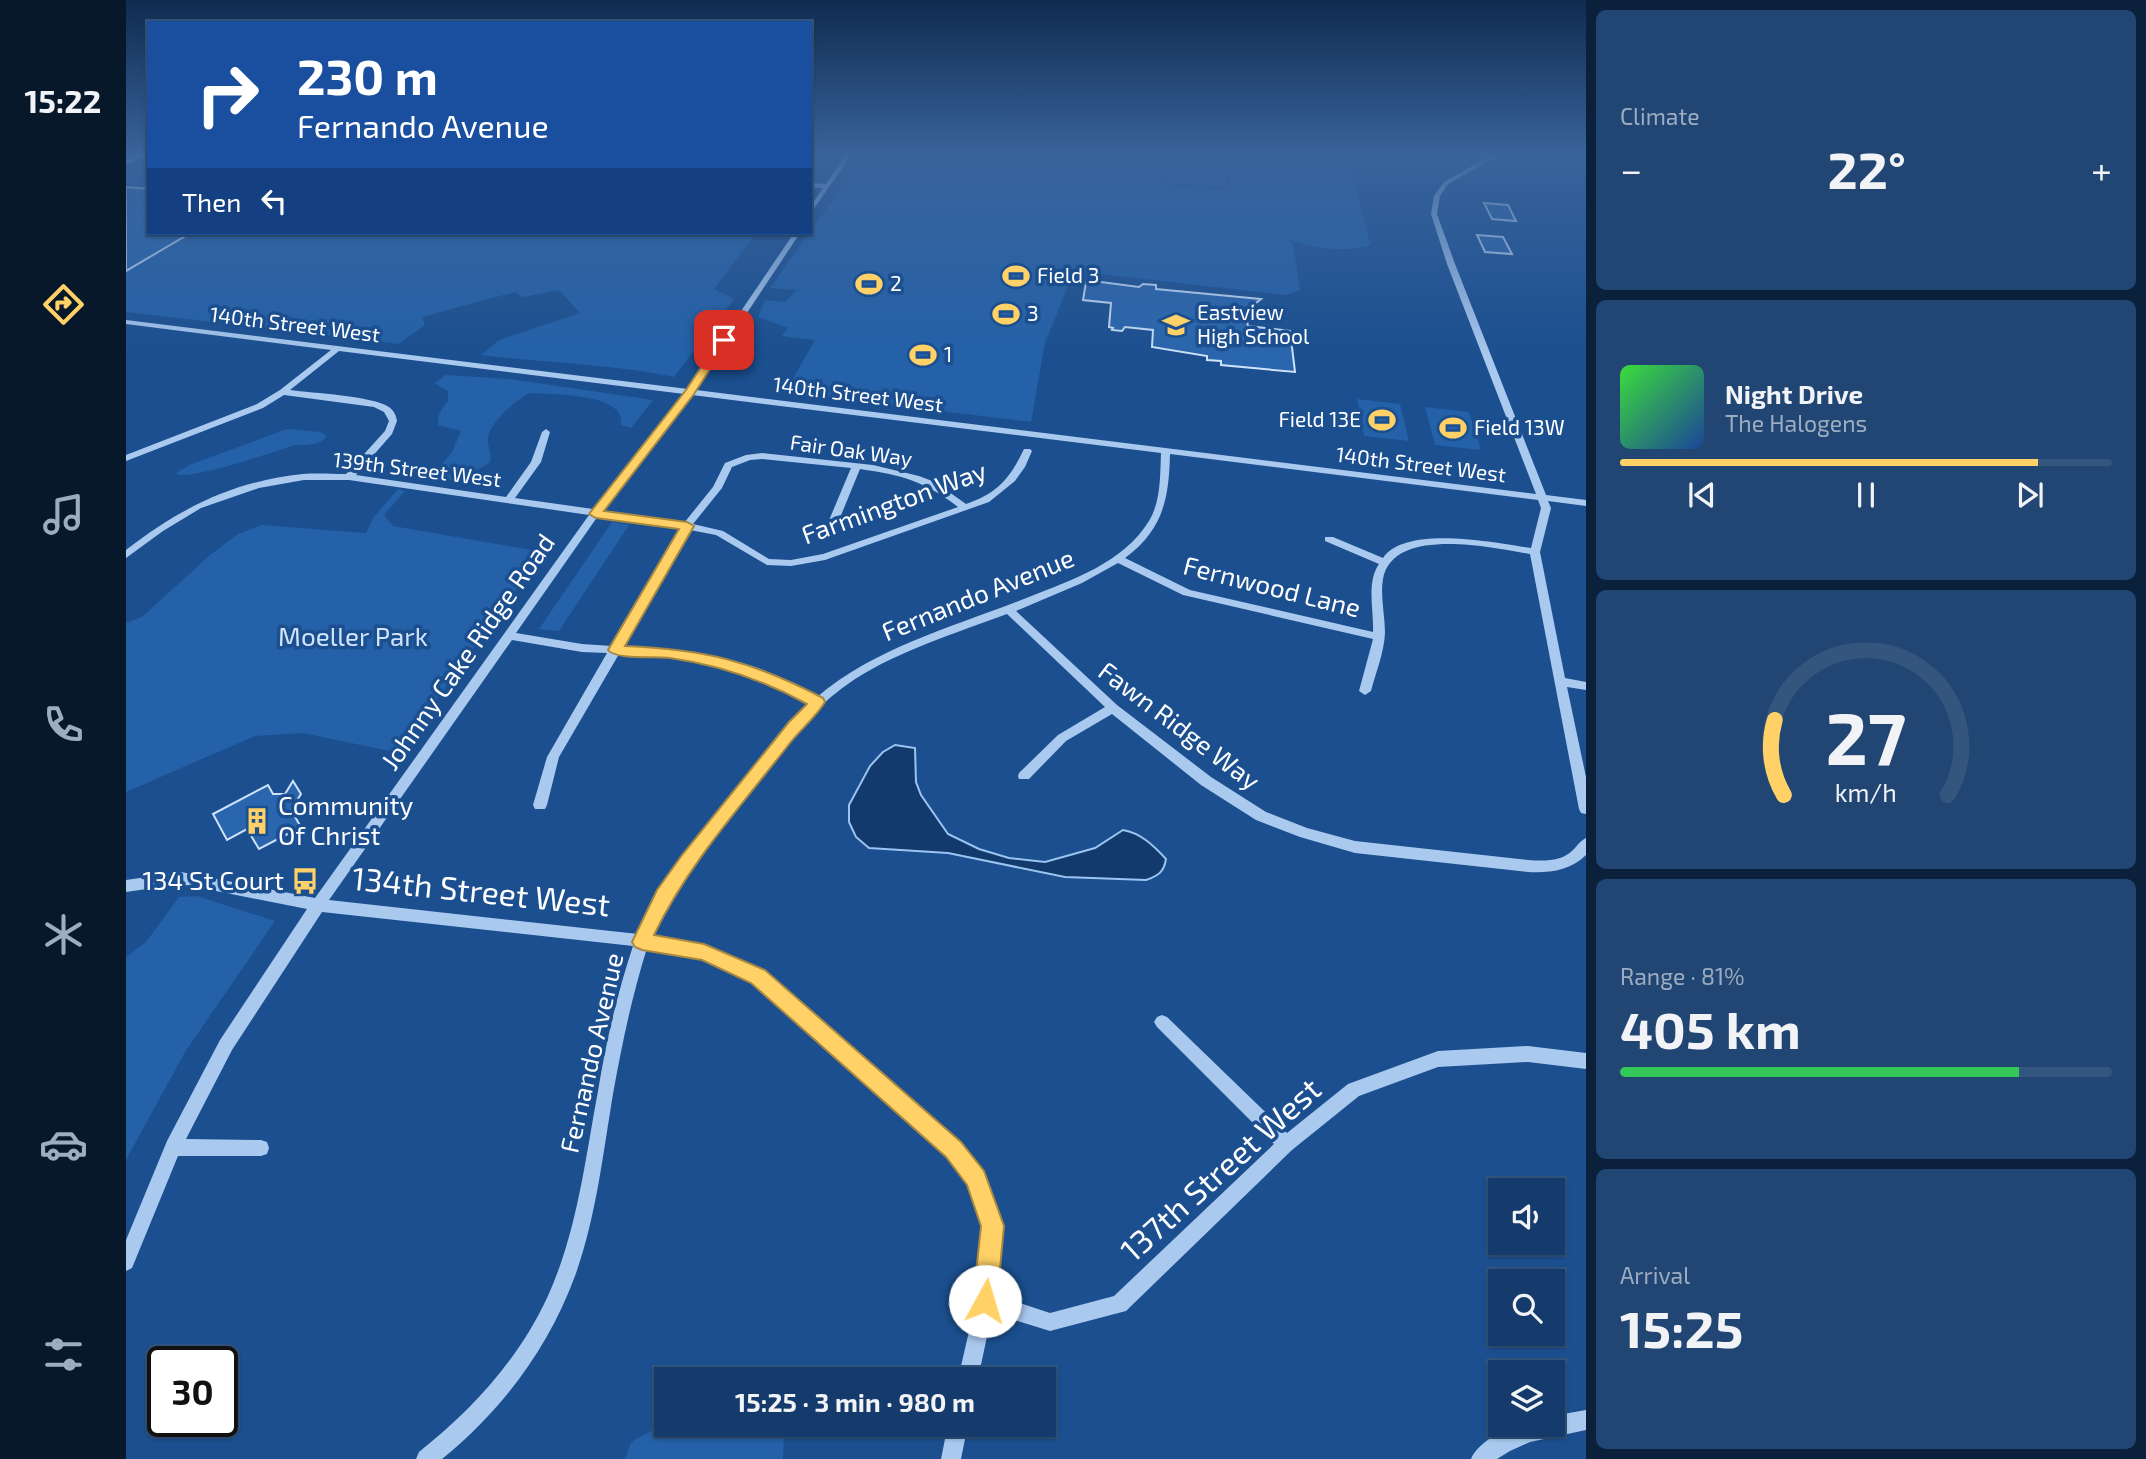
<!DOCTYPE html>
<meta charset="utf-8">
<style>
:root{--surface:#143b6b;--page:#214673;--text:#f1f3f6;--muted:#9dadc1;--line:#33557e;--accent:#ffd166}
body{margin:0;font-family:"Exo 2",sans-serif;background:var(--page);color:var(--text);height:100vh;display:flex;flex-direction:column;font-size:26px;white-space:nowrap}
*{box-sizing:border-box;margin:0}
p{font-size:23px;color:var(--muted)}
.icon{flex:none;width:38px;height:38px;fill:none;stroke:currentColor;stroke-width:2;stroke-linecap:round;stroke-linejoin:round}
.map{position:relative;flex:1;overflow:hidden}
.sheet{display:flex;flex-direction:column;gap:10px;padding:10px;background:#0b203b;width:560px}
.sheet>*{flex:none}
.hud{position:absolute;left:21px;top:21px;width:665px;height:214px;border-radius:0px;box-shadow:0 2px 5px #0004,0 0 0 2px var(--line);background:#1a4fa0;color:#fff;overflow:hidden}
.buttons{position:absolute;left:1362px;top:1178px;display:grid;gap:14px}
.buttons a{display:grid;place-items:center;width:77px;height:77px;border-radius:0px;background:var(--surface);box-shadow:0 2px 5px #0004,0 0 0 2px var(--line);font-size:35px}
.speed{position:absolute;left:21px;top:1346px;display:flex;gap:14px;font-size:35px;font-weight:700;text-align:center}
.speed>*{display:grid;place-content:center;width:91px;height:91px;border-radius:50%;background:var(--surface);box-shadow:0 2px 5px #0004,0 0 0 2px var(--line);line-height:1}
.speed .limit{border:4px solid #111;border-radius:10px;background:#fff;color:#111}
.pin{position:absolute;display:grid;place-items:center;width:60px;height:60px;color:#fff;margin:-30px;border-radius:14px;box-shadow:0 4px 10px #0006}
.me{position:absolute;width:77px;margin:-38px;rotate:6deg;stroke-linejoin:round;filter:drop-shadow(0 0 5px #0008)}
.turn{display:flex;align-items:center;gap:24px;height:147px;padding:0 35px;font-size:32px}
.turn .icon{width:91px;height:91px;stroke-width:2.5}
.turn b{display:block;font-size:49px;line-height:60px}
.then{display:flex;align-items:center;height:66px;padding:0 35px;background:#0003;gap:14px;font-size:26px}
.big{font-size:52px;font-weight:700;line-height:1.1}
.sheet .tile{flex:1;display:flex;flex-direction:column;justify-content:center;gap:10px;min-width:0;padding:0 24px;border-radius:10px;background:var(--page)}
.sheet .dial{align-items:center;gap:0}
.dial svg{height:182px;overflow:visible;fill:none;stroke:var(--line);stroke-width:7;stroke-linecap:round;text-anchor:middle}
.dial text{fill:var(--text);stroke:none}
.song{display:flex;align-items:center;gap:21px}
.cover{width:84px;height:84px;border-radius:10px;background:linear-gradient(135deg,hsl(120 70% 55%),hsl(220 70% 35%))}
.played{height:7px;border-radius:4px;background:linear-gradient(90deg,var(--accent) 85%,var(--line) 85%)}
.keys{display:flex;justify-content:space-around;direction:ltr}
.heat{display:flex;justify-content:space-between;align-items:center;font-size:38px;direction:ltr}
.charge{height:10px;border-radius:5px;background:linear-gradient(90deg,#34c759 81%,var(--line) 0)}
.trip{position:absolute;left:528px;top:1367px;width:402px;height:70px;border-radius:0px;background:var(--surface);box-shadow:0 2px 5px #0004,0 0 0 2px var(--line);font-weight:700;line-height:70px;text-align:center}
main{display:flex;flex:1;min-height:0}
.dock{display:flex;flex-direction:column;width:126px;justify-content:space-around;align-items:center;background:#08182b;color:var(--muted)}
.dock .icon{width:49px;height:49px}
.dock .selected{color:var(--accent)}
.dock b{font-size:32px;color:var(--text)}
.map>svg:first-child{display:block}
.green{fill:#2461a8}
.water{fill:#123a6d;stroke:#9cc4f0;stroke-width:2}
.building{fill:#2a66ad;stroke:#cfe3fa;stroke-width:2}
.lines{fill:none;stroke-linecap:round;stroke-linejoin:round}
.minor{fill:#a9c9ee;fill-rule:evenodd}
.major{fill:#f0f6ff;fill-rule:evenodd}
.route{fill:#ffd166;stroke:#a68842;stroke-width:2}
.labels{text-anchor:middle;stroke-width:7;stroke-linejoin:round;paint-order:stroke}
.far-poi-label{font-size:21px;fill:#fff;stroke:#1b4f8f;text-anchor:start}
.far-street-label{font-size:21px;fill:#fff;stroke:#1b4f8f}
.street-label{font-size:26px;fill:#fff;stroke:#1b4f8f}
.park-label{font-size:26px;fill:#cfe3fa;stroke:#1b4f8f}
.poi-label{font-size:26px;fill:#fff;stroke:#1b4f8f;text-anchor:start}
.near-street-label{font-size:32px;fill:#fff;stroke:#1b4f8f}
</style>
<main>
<nav class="dock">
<b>15:22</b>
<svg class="icon selected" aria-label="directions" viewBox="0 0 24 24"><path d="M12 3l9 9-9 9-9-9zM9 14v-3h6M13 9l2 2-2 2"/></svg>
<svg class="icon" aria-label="music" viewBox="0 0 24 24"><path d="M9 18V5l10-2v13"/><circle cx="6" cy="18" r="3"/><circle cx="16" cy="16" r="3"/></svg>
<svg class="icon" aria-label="phone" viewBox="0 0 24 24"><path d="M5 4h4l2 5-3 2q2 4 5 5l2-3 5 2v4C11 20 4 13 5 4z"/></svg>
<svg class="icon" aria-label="climate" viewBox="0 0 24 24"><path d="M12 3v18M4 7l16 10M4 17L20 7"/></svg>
<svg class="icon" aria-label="car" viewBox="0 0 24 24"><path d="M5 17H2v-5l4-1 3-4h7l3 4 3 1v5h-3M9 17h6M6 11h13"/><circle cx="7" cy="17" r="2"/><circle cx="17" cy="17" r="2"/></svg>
<svg class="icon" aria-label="filters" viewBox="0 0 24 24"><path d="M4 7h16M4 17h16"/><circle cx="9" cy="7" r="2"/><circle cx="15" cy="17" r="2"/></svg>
</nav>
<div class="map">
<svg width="1460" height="1459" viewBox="0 0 1460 1459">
<rect width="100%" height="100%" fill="#1b4f8f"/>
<!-- green -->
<g class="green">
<path d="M740,153H1100L1102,188L1033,182L1032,184L1105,190L1104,162L1111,153C1135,153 1207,145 1222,167C1231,181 1239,227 1245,245C1219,253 1186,249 1162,239L1167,244L1174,290L1160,295L948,271L919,343L905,422L659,392L689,340L656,336L662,328L632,317L639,300L659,302L670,291H680L644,288Z"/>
<path d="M65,233H653L650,236L629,234L588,289L608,299L548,377C486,364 419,363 355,355L373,340L454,313L433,290L397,297L389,292L296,317L299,325L272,344L0,312V272Z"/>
<path d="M320,375L384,379L527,400L505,428L495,425C501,392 424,395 404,393C390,400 365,421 362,437C361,443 365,453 365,459L362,464L351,470L345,482L304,478L326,452L335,431L312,425C311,416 315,408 322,402V391L308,383Z"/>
<polygon points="1231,399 1274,404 1283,441 1238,436"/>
<polygon points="1299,407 1343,412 1355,450 1309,445"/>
<path d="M161,429L194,432L201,436C193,446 181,445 169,445C147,452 69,480 49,474L63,465Z"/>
<polygon points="272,489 279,491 258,515 267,526 417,552 273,753 177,733 129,736 0,792 0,623 16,617 84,555 112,534 135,525 240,533 247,518"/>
<polygon points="486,522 503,525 433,631 413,629"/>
<polygon points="71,896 149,921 59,1052 0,1160 0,957 20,942 53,897"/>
<polygon points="541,1422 541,1424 650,1425 658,1437 657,1459 499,1459 505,1442"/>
</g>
<!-- water -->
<path class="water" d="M769,745L789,748L790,782L795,795L822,834L853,849L883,858L919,862L969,848L997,830C1015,833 1028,846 1040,859C1038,872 1032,876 1020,880L939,877L822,853L743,848L730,837L723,822V805L744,766L757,752Z"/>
<!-- building -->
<g class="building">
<polygon points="0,187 23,189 23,233 61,235 0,271"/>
<polygon points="1358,203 1382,205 1390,221 1366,219"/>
<polygon points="1351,235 1377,237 1386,254 1359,252"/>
<polygon points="967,281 1013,287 1017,284 1030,285 1030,289 1135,299 1119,312 1122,326 1164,331 1169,372 1095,365 1095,361 1081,360 1081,356 1026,347 1027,330 999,327 996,331 986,330 987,328 983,327 985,303 957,300 960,282"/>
<polygon points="167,781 175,794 165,810 175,827 133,849 121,829 101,840 87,814 142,785 147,794 159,794"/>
</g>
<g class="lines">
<!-- minor -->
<g class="minor">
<polygon points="721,153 727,153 684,214 684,207 697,188 684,187 684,183 700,184"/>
<path d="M1369,153H1377L1322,184L1314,196L1311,214L1329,264L1420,495L1460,500V506L1422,501L1425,508L1414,552L1439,678L1460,682V690L1441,687L1460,777V814L1455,813L1453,809L1404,554C1368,548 1267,525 1257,579C1254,596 1259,615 1259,633C1258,653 1250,672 1245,691L1239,695L1233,691L1247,639L1057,595L992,563L956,583L890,611L991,705L1085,777L1140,812L1181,828L1229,841L1402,860C1418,861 1435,862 1447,850C1452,845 1454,841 1460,838V855C1444,871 1423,873 1402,872L1229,853L1174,837L1130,820L1075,785L986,714L940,741L903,779H893L892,776L893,773L932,735L979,707L881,614C830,633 775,650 729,679C678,712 645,765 608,813C578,852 544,890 526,936L578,945L637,971L833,1143L856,1173L875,1226L869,1295L924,1313L988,1296L1148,1144L1031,1027L1028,1022L1031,1017L1036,1015L1041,1017L1161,1133L1222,1084L1312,1051L1402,1046L1460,1053V1069L1402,1062L1312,1067L1233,1096L1166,1150L1000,1311L924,1331L866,1313L852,1379H832L850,1301L857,1226L843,1184L821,1155L627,981L576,958L521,948C506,996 496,1044 487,1094C477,1154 470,1218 449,1276C422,1349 376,1410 316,1459H290L293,1452C346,1410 392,1360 421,1298C451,1233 459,1160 472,1091C480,1042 491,994 507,946L196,912L106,1050L60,1139L135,1140L141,1142L143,1148L141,1154L135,1156H52L6,1268L0,1271V1240L41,1141L94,1040L181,909L55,884L0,892V880L55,872L189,898L463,515L223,480H178L133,488L75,508L37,531L0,558V550C54,508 108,481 177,474C191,473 206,474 220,474L259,431L263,421L258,412L248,407L158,395L137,408L0,461V455L131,404L154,390L205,350L0,324V320L562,389L668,233H674L570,390L1410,494L1321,264L1305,214L1308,196L1318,182ZM213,351L558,394L467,509L389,498L415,462L424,432L420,429L416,432L405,462L380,497L230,475L266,434L271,421C270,415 268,411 263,407C247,396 186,393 164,390ZM566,395L1035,453C1034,476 1035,501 1023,521C997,563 946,580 903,597C831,626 751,646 691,697C670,687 648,673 626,666C584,653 541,649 497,646L564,530L590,535L641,565L665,566L699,560L863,502L889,481L899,467L906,451L904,449H898C884,478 872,493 840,504L809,482L793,476L747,465L636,453L620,455L599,463L587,487L558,523L477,511ZM1044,454L1412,500L1415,508L1405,548C1370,543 1280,524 1257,558L1207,537H1199V541L1253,564C1240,583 1248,610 1247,632L1064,590L999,558C1037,530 1043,499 1044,454ZM636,459L725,468L701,525L706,528L711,525L734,469C775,475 799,481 832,507L697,554L665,560L643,559L597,531L567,524L596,488L606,467L624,460ZM472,516L555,528L486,646L456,644L390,633ZM386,640L456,652L481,653L421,757L407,805L409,809H419L421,805L433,757L493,654C536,657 579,659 620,673C642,680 663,693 683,703C652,734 627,769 600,804C567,845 532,885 512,934L203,900Z"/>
<path d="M1460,1410V1430L1404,1442L1384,1451L1371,1459H1345C1352,1442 1379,1428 1397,1425C1406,1423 1417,1424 1426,1424V1416Z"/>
<polygon points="822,1424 842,1424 835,1459 815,1459"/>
</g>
<!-- major -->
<polygon class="major" points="12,153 23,154 0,165 0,159"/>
</g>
<!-- sky -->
<linearGradient id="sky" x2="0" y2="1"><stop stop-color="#0f2b4f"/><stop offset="0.43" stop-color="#39639b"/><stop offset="1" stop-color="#39639b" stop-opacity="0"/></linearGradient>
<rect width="1460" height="357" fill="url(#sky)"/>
<!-- route -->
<path class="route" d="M594,338L603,340L568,394L478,511L561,522L568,526L499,646C578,649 626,661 697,698L699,702C690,717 675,729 664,743C616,805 562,864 528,935L578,944L639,970L835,1142L858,1171L878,1226L871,1301L867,1310L859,1313L850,1310L847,1301L855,1226L841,1185L820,1157L625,983L576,960L516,950L509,947L506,942L531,890L556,855L663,722L681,704C637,680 594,665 544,658C529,656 490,660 482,650L553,529L470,518L463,514L560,390Z"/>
<!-- icons -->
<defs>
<symbol id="stadium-bare" viewBox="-9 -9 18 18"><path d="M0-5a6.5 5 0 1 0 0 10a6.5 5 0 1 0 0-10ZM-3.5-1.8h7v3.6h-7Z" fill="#ffd166" stroke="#1b4f8f" stroke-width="2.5" paint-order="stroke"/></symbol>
<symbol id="school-bare" viewBox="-9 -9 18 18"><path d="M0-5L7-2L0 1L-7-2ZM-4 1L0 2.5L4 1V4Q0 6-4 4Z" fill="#ffd166" stroke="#1b4f8f" stroke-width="2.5" paint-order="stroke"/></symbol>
<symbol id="building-bare" viewBox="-9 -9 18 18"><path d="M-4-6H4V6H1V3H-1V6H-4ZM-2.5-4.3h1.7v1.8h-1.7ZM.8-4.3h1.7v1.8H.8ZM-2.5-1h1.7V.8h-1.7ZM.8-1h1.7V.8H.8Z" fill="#ffd166" stroke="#1b4f8f" stroke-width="2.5" paint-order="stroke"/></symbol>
<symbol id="bus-bare" viewBox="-9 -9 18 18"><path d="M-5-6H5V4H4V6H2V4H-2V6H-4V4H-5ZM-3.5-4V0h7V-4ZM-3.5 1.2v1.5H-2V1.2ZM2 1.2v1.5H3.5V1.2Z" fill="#ffd166" stroke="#1b4f8f" stroke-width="2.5" paint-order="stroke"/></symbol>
</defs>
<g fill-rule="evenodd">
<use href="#stadium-bare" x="871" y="257" width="38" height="38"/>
<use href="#stadium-bare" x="724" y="265" width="38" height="38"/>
<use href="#stadium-bare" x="861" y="295" width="38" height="38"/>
<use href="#school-bare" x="1031" y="306" width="38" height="38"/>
<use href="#stadium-bare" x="778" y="336" width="38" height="38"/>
<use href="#stadium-bare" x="1237" y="401" width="38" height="38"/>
<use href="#stadium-bare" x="1308" y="409" width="38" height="38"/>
<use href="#building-bare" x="112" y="802" width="38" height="38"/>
<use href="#bus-bare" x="160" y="862" width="38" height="38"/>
</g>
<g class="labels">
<!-- far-poi labels -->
<g class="far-poi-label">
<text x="911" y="283">Field 3</text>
<text x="764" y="291">2</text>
<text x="1071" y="320">Eastview<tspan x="1071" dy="24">High School</tspan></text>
<text x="901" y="321">3</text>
<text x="818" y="362">1</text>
<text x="1235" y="427" text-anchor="end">Field 13E</text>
<text x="1348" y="435">Field 13W</text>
</g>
<!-- far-street labels -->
<g class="far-street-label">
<text transform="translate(169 325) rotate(7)" y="7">140th Street West</text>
<text transform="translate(732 395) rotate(7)" y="7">140th Street West</text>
<text transform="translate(725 451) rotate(8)" y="7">Fair Oak Way</text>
<text transform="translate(1295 465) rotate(7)" y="7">140th Street West</text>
<text transform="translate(291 470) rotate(7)" y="7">139th Street West</text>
</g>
<!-- street labels -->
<g class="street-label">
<text transform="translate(768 503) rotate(-20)" y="9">Farmington Way</text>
<text transform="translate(1146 587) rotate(14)" y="9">Fernwood Lane</text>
<text transform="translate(852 595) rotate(-22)" y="9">Fernando Avenue</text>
<text transform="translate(342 652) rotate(-55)" y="9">Johnny Cake Ridge Road</text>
<text transform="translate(1053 726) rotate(37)" y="9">Fawn Ridge Way</text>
<text transform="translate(466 1053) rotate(-77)" y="9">Fernando Avenue</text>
</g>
<!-- park labels -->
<g class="park-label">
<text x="227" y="646">Moeller Park</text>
</g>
<!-- poi labels -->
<g class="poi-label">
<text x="152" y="815">Community<tspan x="152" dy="30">Of Christ</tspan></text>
<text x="158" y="890" text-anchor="end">134 St Court</text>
</g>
<!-- near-street labels -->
<g class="near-street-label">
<text transform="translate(355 892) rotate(6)" y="11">134th Street West</text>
<text transform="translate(1095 1170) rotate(-42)" y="11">137th Street West</text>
</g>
</g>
</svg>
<div class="buttons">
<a><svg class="icon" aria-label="sound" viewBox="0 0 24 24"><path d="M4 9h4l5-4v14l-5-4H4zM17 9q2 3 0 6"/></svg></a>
<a><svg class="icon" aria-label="search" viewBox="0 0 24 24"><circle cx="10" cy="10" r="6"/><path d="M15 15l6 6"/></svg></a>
<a><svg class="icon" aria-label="layers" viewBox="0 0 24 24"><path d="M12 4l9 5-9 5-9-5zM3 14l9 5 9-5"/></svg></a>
</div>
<div class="speed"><div class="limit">30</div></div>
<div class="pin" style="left:598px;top:340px;background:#d93025"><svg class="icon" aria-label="arrive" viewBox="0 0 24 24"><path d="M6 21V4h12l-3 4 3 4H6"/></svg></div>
<svg class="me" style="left:859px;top:1301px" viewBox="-20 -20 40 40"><circle r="19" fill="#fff"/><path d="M0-13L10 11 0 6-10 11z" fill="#ffd166"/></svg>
<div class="trip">15:25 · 3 min · 980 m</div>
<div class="hud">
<div class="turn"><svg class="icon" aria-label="right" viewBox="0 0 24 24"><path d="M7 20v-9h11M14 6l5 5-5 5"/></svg><div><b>230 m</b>Fernando Avenue</div></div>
<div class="then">Then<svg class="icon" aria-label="left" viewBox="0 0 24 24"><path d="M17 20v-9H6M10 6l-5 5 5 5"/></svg></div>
</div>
</div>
<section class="sheet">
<div class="tile"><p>Climate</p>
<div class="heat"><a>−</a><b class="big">22°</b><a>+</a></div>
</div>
<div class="tile">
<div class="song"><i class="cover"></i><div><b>Night Drive</b><p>The Halogens</p></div></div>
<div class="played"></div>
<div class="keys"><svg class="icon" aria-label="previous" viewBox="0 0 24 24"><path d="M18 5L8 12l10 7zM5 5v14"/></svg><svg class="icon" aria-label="pause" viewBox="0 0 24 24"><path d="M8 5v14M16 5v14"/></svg><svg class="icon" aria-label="next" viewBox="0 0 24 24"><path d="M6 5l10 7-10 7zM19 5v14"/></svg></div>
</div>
<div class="tile dial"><svg viewBox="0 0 100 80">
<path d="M14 69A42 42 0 1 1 86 69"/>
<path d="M14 69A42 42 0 0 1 10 36" stroke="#ffd166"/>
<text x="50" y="56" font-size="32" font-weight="700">27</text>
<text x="50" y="72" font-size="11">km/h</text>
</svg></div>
<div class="tile"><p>Range · 81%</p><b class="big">405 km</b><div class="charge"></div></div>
<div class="tile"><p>Arrival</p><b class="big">15:25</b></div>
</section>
</main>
